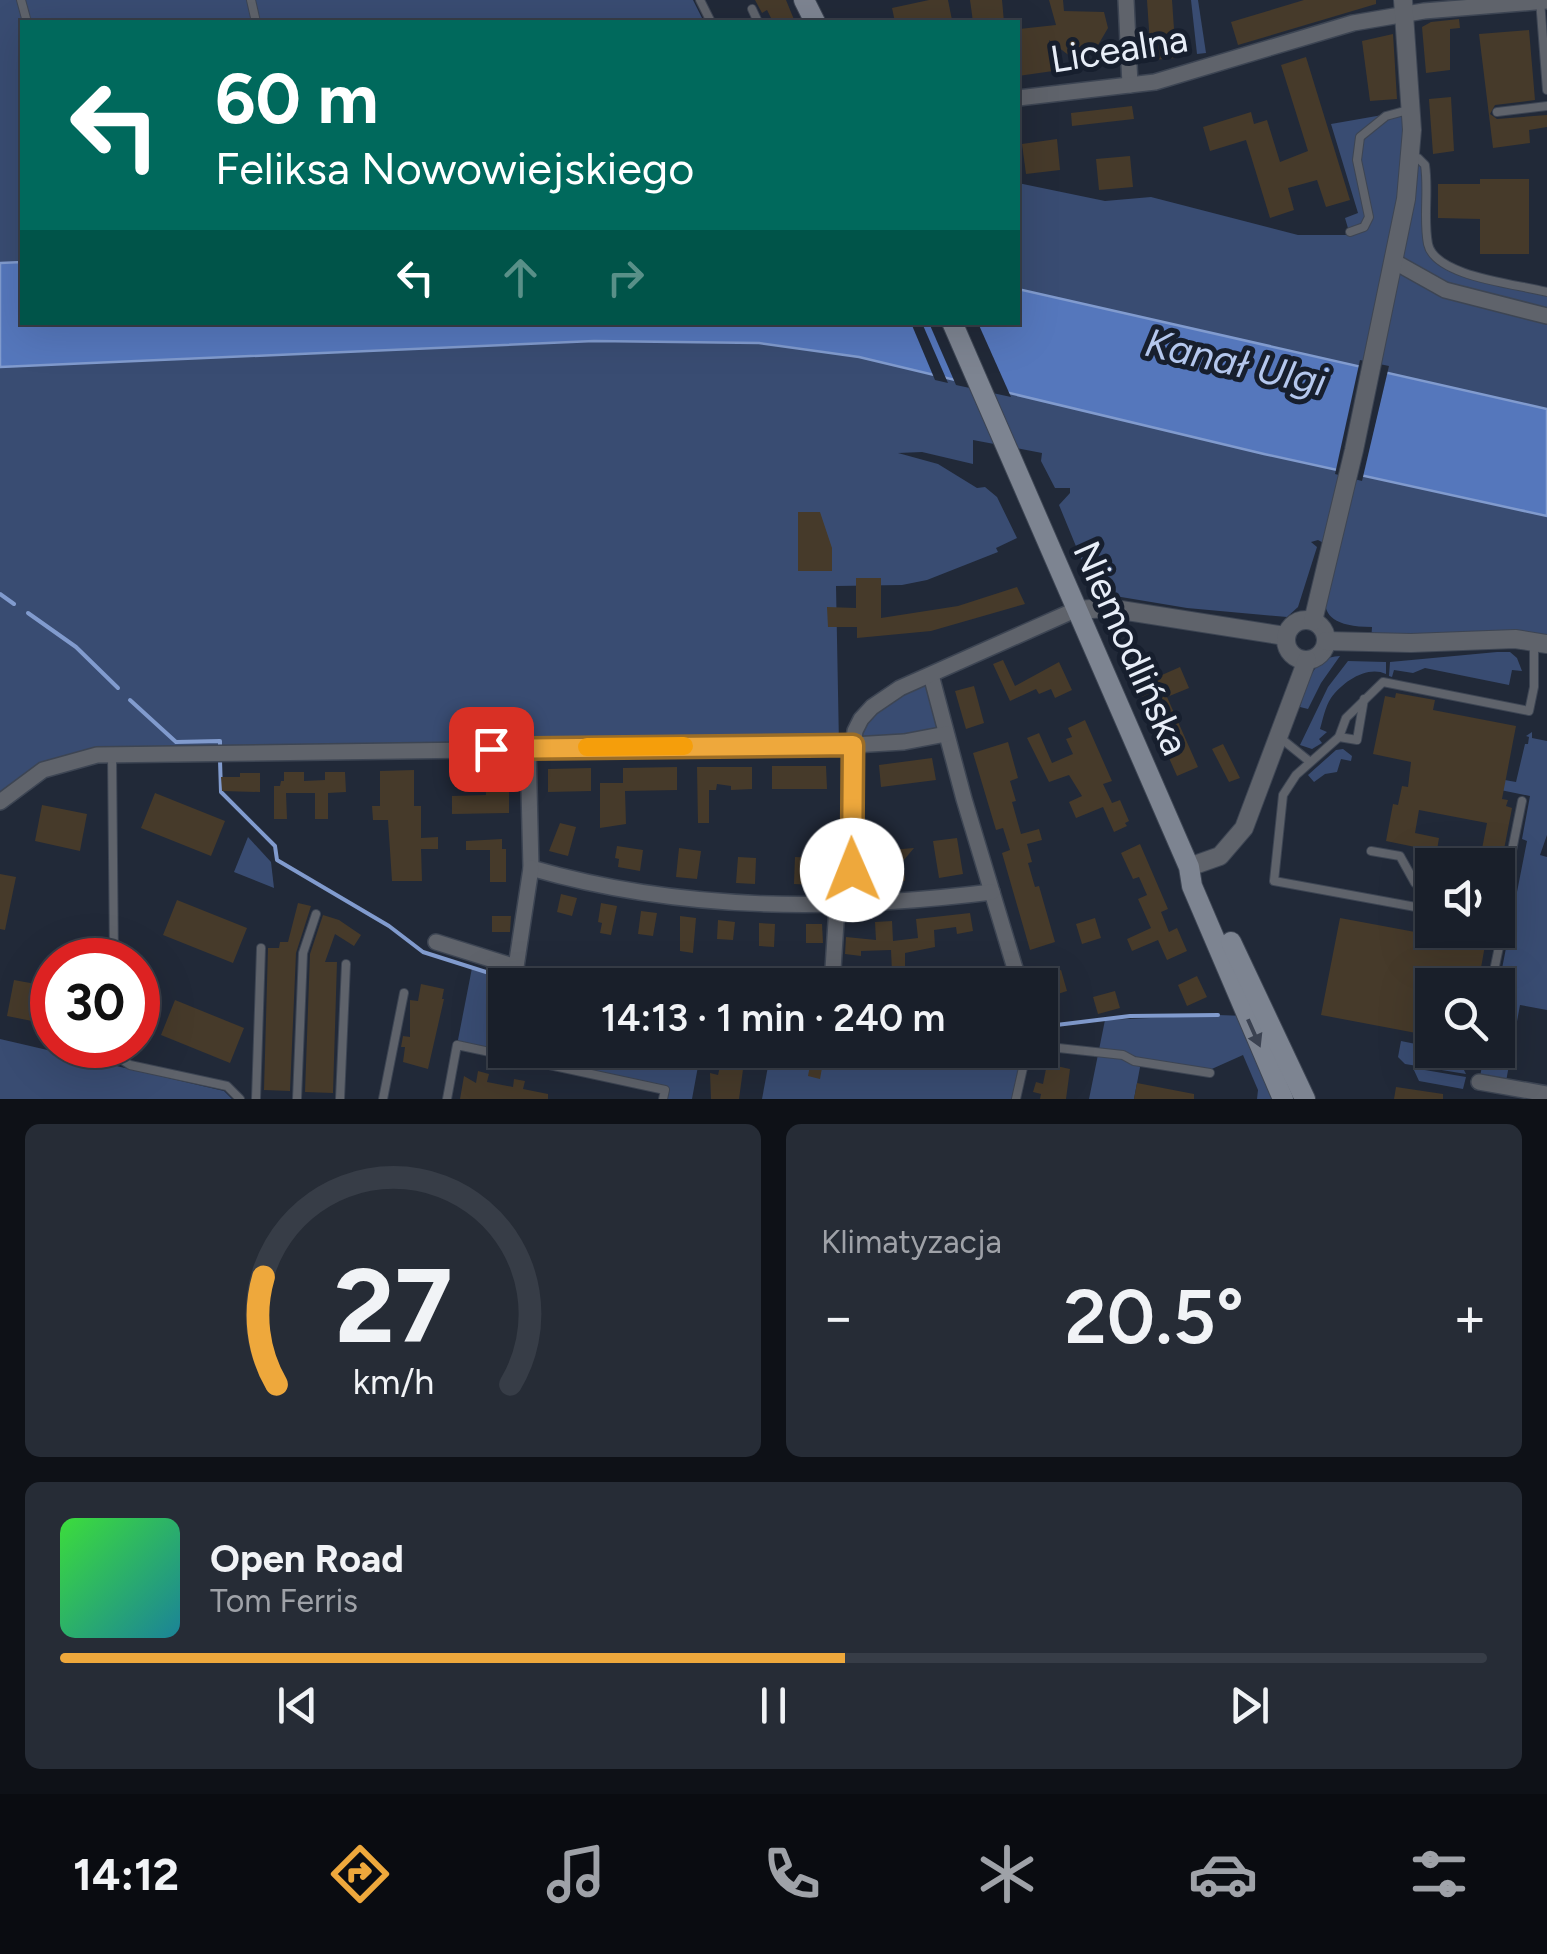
<!DOCTYPE html>
<html lang="pl">
<meta charset="utf-8">
<style>
:root{--surface:#191f2a;--page:#262c36;--text:#f1f3f6;--muted:#9fa2a8;--line:#373d47;--accent:#eea83c}
body{margin:0;font-family:Figtree,sans-serif;background:var(--page);color:var(--text);height:100vh;display:flex;flex-direction:column;font-size:38px;white-space:nowrap}
*{box-sizing:border-box;margin:0}
p{font-size:32px;color:var(--muted)}
.icon{flex:none;width:55px;height:55px;fill:none;stroke:currentColor;stroke-width:2;stroke-linecap:round;stroke-linejoin:round}
.map{position:relative;height:1099px;overflow:hidden}
.side{display:flex;flex-direction:column;gap:25px;padding:25px;background:#0e1117;flex:1}
.side>*{flex:none}
.top-card{position:absolute;left:20px;top:20px;width:1000px;height:305px;border-radius:0px;box-shadow:0 10px 40px #0002,0 0 0 2px var(--line);background:#00695c;color:#fff;overflow:hidden}
.fabs{position:absolute;left:1415px;top:848px;display:grid;gap:20px}
.fabs a{display:grid;place-items:center;width:100px;height:100px;border-radius:0px;background:var(--surface);box-shadow:0 10px 40px #0002,0 0 0 2px var(--line);font-size:50px}
.speed{position:absolute;left:30px;top:938px;display:flex;gap:20px;font-size:50px;font-weight:700;text-align:center}
.speed>*{display:grid;place-content:center;width:130px;height:130px;border-radius:50%;background:var(--surface);box-shadow:0 10px 40px #0002,0 0 0 2px var(--line);line-height:1}
.speed .limit{border:15px solid #d22;background:#fff;color:#111}
.pin{position:absolute;display:grid;place-items:center;width:85px;height:85px;color:#fff;margin:-42px;border-radius:20px;box-shadow:0 5px 15px #0006}
.me{position:absolute;width:110px;margin:-55px;rotate:359deg;stroke-linejoin:round;filter:drop-shadow(0 0 8px #0008)}
.turn{display:flex;align-items:center;gap:35px;height:210px;padding:0 30px;font-size:45px}
.turn .icon{width:130px;height:130px;stroke-width:2.5}
.turn b{display:block;font-size:70px;line-height:85px}
.lanes{display:flex;align-items:center;height:95px;padding:0 30px;background:#0003;justify-content:center;gap:50px;direction:ltr}
.lanes .off{opacity:.35}
.big{font-size:75px;font-weight:600;line-height:1.1}
.side .tile{flex:1;display:flex;flex-direction:column;justify-content:center;gap:15px;min-width:0;padding:0 35px;border-radius:15px;background:var(--page)}
.side .dial{align-items:center;gap:0}
.dial svg{height:260px;overflow:visible;fill:none;stroke:var(--line);stroke-width:7;stroke-linecap:round;text-anchor:middle}
.dial text{fill:var(--text);stroke:none}
.song{display:flex;align-items:center;gap:30px}
.cover{width:120px;height:120px;border-radius:15px;background:linear-gradient(135deg,hsl(120 70% 55%),hsl(190 70% 35%))}
.played{height:10px;border-radius:5px;background:linear-gradient(90deg,var(--accent) 55%,var(--line) 55%)}
.keys{display:flex;justify-content:space-around;direction:ltr}
.heat{display:flex;justify-content:space-between;align-items:center;font-size:55px;direction:ltr}
.side .tiles{flex:1;display:grid;gap:25px;grid-template-columns:1fr 1fr}
.tile:last-child{grid-column:span 2}
.trip{position:absolute;left:488px;top:968px;width:570px;height:100px;border-radius:0px;background:var(--surface);box-shadow:0 10px 40px #0002,0 0 0 2px var(--line);font-weight:600;line-height:100px;text-align:center}
.dock{display:flex;height:160px;justify-content:space-around;align-items:center;background:#0a0c11;color:var(--muted)}
.dock .icon{width:70px;height:70px}
.dock .current{color:var(--accent)}
.dock b{font-size:45px;color:var(--text)}
.map>svg:first-child{display:block}
.green{fill:#394c72}
.water{fill:#5577bc;stroke:#819bce;stroke-width:2.5}
.pier{fill:#212938}
.lines{fill:none;stroke-linecap:round;stroke-linejoin:round}
.stream{stroke:#819bce;stroke-width:4}
.building{fill:#463a2a;fill-rule:evenodd}
.service-casing{stroke:#3d4553;stroke-width:10}
.minor-casing{stroke:#3d4553;stroke-width:18}
.tertiary-casing{stroke:#3d4553;stroke-width:20}
.secondary-casing{stroke:#3d4553;stroke-width:22}
.service{stroke:#5f636b;stroke-width:8}
.minor{stroke:#5f636b;stroke-width:15}
.tertiary{stroke:#5f636b;stroke-width:18}
.secondary{stroke:#7d8491;stroke-width:20}
.oneway{fill:#3b4251}
.route-casing{stroke:#9b6d27;stroke-width:25}
.route{stroke:#eea83c;stroke-width:18}
.slow{stroke:#f59e0b;stroke-width:18}
.labels{text-anchor:middle;stroke-width:10;stroke-linejoin:round;paint-order:stroke}
.street-label{font-size:38px;fill:#e8eef8;stroke:#171f2e}
.water-label{font-size:40px;font-style:italic;fill:#b4c7ed;stroke:#171f2e}
</style>
<div class="map">
<svg width="1547" height="1099" viewBox="0 0 1547 1099">
<rect width="100%" height="100%" fill="#212938"/>
<!-- green -->
<g class="green">
<polygon points="0,0 693,0 704,22 22,22 22,262 0,263"/>
<polygon points="1191,0 1198,0 1206,53 1197,54"/>
<polygon points="1411,110 1410,156 1425,165 1427,241 1445,266 1547,292 1547,409 1018,289 1018,183 1105,201 1151,197 1298,235 1350,235 1345,218 1358,213 1331,124"/>
<path d="M594,341L759,343L859,357L1264,454L1547,516V644L1371,642L1372,627C1307,626 1326,597 1331,547L1318,540L1311,542L1317,547L1298,607L1287,617L1187,608L1109,595L1087,573L1059,505L1070,493V488H1055L1041,461L1042,453L973,440V464L922,452L898,453L938,464L977,488L985,487L997,497L1017,538L996,548L998,552L927,580L902,585L836,586L839,745L74,759L0,802V367Z"/>
<polygon points="1497,652 1510,652 1517,658 1522,671 1512,670 1509,685 1425,668 1413,673 1394,670 1392,677 1389,676 1390,662"/>
<path d="M1340,656L1321,683L1308,709L1300,707C1308,684 1311,657 1340,656Z"/>
<path d="M1348,661L1386,662V674C1368,665 1343,681 1331,698C1325,707 1323,719 1320,729L1327,732L1319,739L1322,743L1312,749L1300,745L1328,687Z"/>
<polygon points="931,675 946,734 853,745 861,719"/>
<polygon points="1532,732 1532,738 1547,741 1547,835 1540,855 1547,857 1547,1010 1520,1005 1505,1087 1479,1082 1485,1050 1498,1050 1498,989 1527,841 1522,839 1530,796 1442,778 1443,769 1516,782 1525,744 1528,744 1529,737 1526,736"/>
<polygon points="1343,749 1352,756 1351,761 1341,759 1337,772 1325,774 1314,782 1308,775 1336,750"/>
<polygon points="248,837 271,862 274,888 234,872"/>
<polygon points="472,968 527,985 505,985 505,1050 701,1050 692,1099 663,1099 665,1091 457,1045"/>
<polygon points="1218,1015 1246,1016 1283,1099 1257,1099 1258,1090 1243,1055 1205,1072 1141,1062 1134,1099 1089,1099 1105,1020"/>
<polygon points="0,1039 224,1091 232,1099 0,1099"/>
<polygon points="1401,1041 1455,1052 1466,1074 1405,1064 1398,1057"/>
<polygon points="771,1050 1027,1050 1016,1099 762,1099"/>
<polygon points="1413,1068 1466,1077 1463,1089 1419,1081"/>
</g>
<!-- water -->
<polygon class="water" points="22,262 22,322 1018,322 1018,289 1547,409 1547,516 1264,454 859,357 759,343 594,341 0,367 0,263"/>
<!-- pier -->
<g class="pier">
<polygon points="911,323 922,323 948,383 935,380"/>
<polygon points="929,323 978,323 1011,397 956,385"/>
<polygon points="1360,360 1389,366 1362,481 1335,474"/>
</g>
<g class="lines">
<!-- stream -->
<g class="stream">
<polyline points="0,594 14,604"/>
<polyline points="28,613 76,647 118,688"/>
<polyline points="130,700 176,742 220,741 220,750"/>
<polyline points="220,760 221,792 275,846 277,860 389,926 423,952 527,985"/>
<polyline points="1040,1027 1130,1016 1218,1015"/>
</g>
</g>
<!-- building -->
<g class="building">
<polygon points="755,0 786,0 795,22 773,22 767,10 762,13"/>
<polygon points="929,0 948,0 952,20 895,22 892,8"/>
<polygon points="970,0 1002,0 1004,22 973,22"/>
<polygon points="1049,0 1063,0 1064,11 1104,12 1108,28 1094,52 1071,57 1049,40 1053,71 1018,76 1019,29 1056,25"/>
<polygon points="1147,0 1172,0 1176,58 1151,60"/>
<polygon points="1304,0 1376,0 1376,4 1238,45 1231,22"/>
<polygon points="1459,19 1460,28 1450,29 1450,70 1426,73 1422,27 1431,22"/>
<polygon points="1529,30 1535,100 1495,105 1490,114 1497,119 1547,115 1547,127 1529,130 1530,143 1493,148 1479,34"/>
<polygon points="1393,34 1397,99 1370,101 1362,41"/>
<polygon points="1306,57 1350,200 1326,207 1317,180 1288,188 1294,210 1270,218 1246,140 1210,151 1203,127 1251,112 1254,124 1267,120 1280,162 1308,151 1281,65"/>
<polygon points="1451,97 1454,151 1433,154 1429,99"/>
<polygon points="1132,106 1134,119 1072,126 1071,113"/>
<polygon points="1057,139 1060,170 1026,174 1022,144"/>
<polygon points="1130,156 1133,187 1099,190 1096,159"/>
<polygon points="1480,179 1529,179 1529,254 1480,254 1480,219 1438,218 1438,184 1480,184"/>
<polygon points="798,512 820,512 832,548 832,571 798,571"/>
<polygon points="856,578 881,578 881,618 958,606 1017,587 1025,604 931,631 857,638 857,627 828,627 827,607 856,608"/>
<polygon points="1003,660 1015,686 1059,662 1072,690 1055,698 1051,689 1039,694 1036,689 1010,701 993,664"/>
<polygon points="1180,667 1189,688 1167,697 1198,767 1177,776 1137,686"/>
<polygon points="974,686 984,723 966,729 955,691"/>
<path d="M1396,693L1435,700L1433,710L1516,726L1502,799L1508,800L1506,806L1512,808L1501,865H1432V876L1418,873L1420,848L1386,841L1393,804L1398,805L1402,786L1408,787L1411,762L1373,754L1385,696L1395,698ZM1419,810L1487,823L1480,859L1437,850L1439,838L1415,833Z"/>
<polygon points="1085,720 1112,781 1103,784 1112,803 1120,800 1129,821 1125,823 1127,826 1114,832 1103,807 1076,818 1069,802 1082,796 1069,775 1049,782 1027,738 1039,733 1052,763 1073,754 1066,739 1072,737 1068,728"/>
<polygon points="1008,742 1018,778 1010,781 1016,801 1012,802 1021,834 1039,829 1042,840 1027,844 1032,862 1028,863 1035,887 1039,886 1055,942 1030,950 1002,853 1010,850 1003,828 996,830 973,753"/>
<polygon points="1223,744 1240,778 1229,782 1212,749"/>
<polygon points="932,758 936,780 881,787 879,765"/>
<polygon points="772,766 826,766 827,789 772,789"/>
<polygon points="677,767 677,790 625,791 626,824 600,828 600,783 623,783 623,768"/>
<polygon points="697,767 752,767 752,789 731,790 731,786 717,784 716,790 709,790 709,823 698,823"/>
<polygon points="591,768 591,791 548,792 548,769"/>
<polygon points="414,770 414,806 421,806 421,838 438,837 438,849 421,849 422,881 392,881 388,820 373,820 372,806 380,806 380,771"/>
<polygon points="490,770 509,770 509,813 452,814 452,796 486,795 485,777 490,777"/>
<polygon points="284,772 304,772 304,781 325,780 325,772 345,772 346,792 328,793 328,819 315,819 315,793 286,793 287,819 274,819 274,786 280,786 281,781 284,781"/>
<polygon points="240,773 260,773 260,792 222,791 221,777 240,777"/>
<polygon points="155,793 225,821 211,856 141,828"/>
<polygon points="42,805 87,814 80,851 35,841"/>
<polygon points="560,823 576,827 568,856 549,851"/>
<polygon points="957,838 963,874 939,878 933,841"/>
<polygon points="502,839 502,849 506,849 506,882 490,882 490,850 466,850 466,841"/>
<polygon points="1140,844 1168,909 1161,912 1169,932 1177,928 1187,951 1167,960 1158,940 1132,951 1127,939 1151,928 1138,899 1147,895 1139,877 1133,879 1121,853"/>
<polygon points="617,846 643,850 640,871 618,867 619,859 615,858"/>
<polygon points="679,848 701,851 697,879 676,877"/>
<polygon points="914,848 903,861 905,881 881,883 877,868 880,864 878,851"/>
<polygon points="738,857 756,858 755,884 736,883"/>
<polygon points="795,857 817,858 816,885 794,884"/>
<polygon points="0,874 16,877 5,930 0,929"/>
<polygon points="561,894 577,898 572,916 557,912"/>
<polygon points="177,900 247,928 233,963 163,935"/>
<polygon points="298,903 311,906 296,953 290,1091 264,1090 268,948 279,948 280,942 288,942"/>
<polygon points="601,903 617,906 611,935 600,933 602,923 598,922"/>
<polygon points="641,911 657,913 653,936 638,934"/>
<polygon points="970,913 973,931 957,934 956,927 934,930 935,947 905,953 905,972 892,972 891,950 861,951 861,956 845,954 846,937 876,940 875,922 892,921 893,941 918,938 916,919"/>
<polygon points="323,915 339,920 361,935 354,946 335,934 325,962 337,962 333,1093 305,1092 310,954"/>
<polygon points="492,916 511,916 510,932 492,932"/>
<polygon points="680,916 696,918 693,953 680,951"/>
<polygon points="1095,918 1101,938 1082,944 1076,924"/>
<polygon points="1340,918 1485,945 1478,985 1432,985 1432,1036 1321,1015"/>
<polygon points="718,920 735,922 733,940 717,939"/>
<polygon points="759,923 775,924 774,947 759,946"/>
<polygon points="806,924 822,924 823,943 806,943"/>
<polygon points="1061,970 1067,991 1048,997 1042,976"/>
<polygon points="1197,976 1207,997 1187,1006 1178,985"/>
<polygon points="14,980 52,987 52,1025 7,1016"/>
<polygon points="421,984 444,989 442,999 444,999 428,1069 403,1062 405,1047 401,1047 403,1036 410,1037 410,1000 418,1001"/>
<polygon points="1115,991 1120,1008 1098,1014 1093,997"/>
<polygon points="175,1000 244,1028 230,1063 161,1035"/>
<polygon points="812,1055 824,1057 820,1079 808,1076"/>
<polygon points="722,1058 744,1062 739,1099 711,1099 710,1073 718,1075"/>
<polygon points="1047,1064 1070,1069 1066,1099 1040,1099 1041,1094 1033,1092 1036,1082 1043,1084"/>
<polygon points="478,1071 489,1074 487,1082 513,1087 514,1079 525,1081 523,1089 548,1094 548,1099 460,1099 464,1076 476,1083"/>
<polygon points="1137,1083 1194,1094 1194,1099 1134,1099"/>
<polygon points="1396,1087 1443,1094 1443,1099 1394,1099"/>
</g>
<g class="lines">
<defs>
<g id="service">
<polyline points="21,0 27,22"/>
<polyline points="251,0 256,22"/>
<polyline points="700,0 711,22"/>
<polyline points="1540,0 1547,90"/>
<polyline points="752,9 758,22"/>
<polyline points="1497,112 1547,106"/>
<path d="M1411,157L1418,158L1425,165C1429,191 1423,218 1428,244C1435,277 1518,284 1547,292"/>
<polyline points="1350,232 1364,227 1369,217 1357,160 1360,137 1386,116 1408,110"/>
<polyline points="1278,736 1309,761"/>
<polyline points="1339,737 1357,740 1364,699"/>
<polyline points="112,755 114,960"/>
<polyline points="1371,851 1400,856 1415,883 1432,886"/>
<polyline points="1498,904 1501,905 1522,801"/>
<polyline points="1432,910 1274,881 1283,795 1296,775 1339,737 1346,718 1383,682 1529,711 1534,687 1534,645"/>
<polyline points="1491,985 1504,923 1498,922"/>
<polyline points="115,1045 121,1059 130,1065 227,1086 240,1099"/>
<polyline points="1040,1046 1123,1055 1134,1061 1210,1073"/>
<polyline points="256,1099 261,948"/>
<polyline points="297,1099 303,953 316,914"/>
<polyline points="340,1099 346,964"/>
<polyline points="383,1099 404,993"/>
<polyline points="447,1099 457,1045 665,1090 663,1099"/>
<polyline points="1016,1099 1027,1050"/>
</g>
<g id="minor">
<polyline points="1126,0 1130,85"/>
<polyline points="1018,98 1155,82 1353,23 1424,11 1547,1"/>
<polyline points="1395,262 1445,290 1547,316"/>
<polyline points="931,675 964,799 1020,985"/>
<path d="M528,748L531,868C683,912 837,911 992,892"/>
<polyline points="0,802 43,770 97,755 853,745 904,742 946,734"/>
<polyline points="852,906 851,764 855,731 861,719 872,707 900,688 1075,610"/>
<polyline points="436,942 516,967 531,868"/>
<polyline points="832,985 837,906"/>
<polyline points="1479,1082 1547,1094"/>
</g>
<g id="tertiary">
<polyline points="1075,610 1108,608 1285,636"/>
<circle cx="1306" cy="640" r="20"/>
<polyline points="1313,621 1354,450 1406,199 1412,130 1403,0"/>
<polyline points="1326,641 1411,643 1515,639 1547,644"/>
<polyline points="1189,867 1220,856 1244,828 1307,660"/>
</g>
<g id="secondary">
<polyline points="804,0 815,22"/>
<polyline points="952,322 1189,867 1192,886 1283,1099"/>
<polyline points="1231,942 1305,1099"/>
</g>
</defs>
<!-- service casing -->
<use href="#service" class="service-casing"/>
<!-- minor casing -->
<use href="#minor" class="minor-casing"/>
<!-- tertiary casing -->
<use href="#tertiary" class="tertiary-casing"/>
<!-- secondary casing -->
<use href="#secondary" class="secondary-casing"/>
<!-- service -->
<use href="#service" class="service"/>
<!-- minor -->
<use href="#minor" class="minor"/>
<!-- tertiary -->
<use href="#tertiary" class="tertiary"/>
<!-- secondary -->
<use href="#secondary" class="secondary"/>
</g>
<!-- one-way arrows -->
<defs><path id="oneway-solid" d="M-6-.8H1V-3.2L6.5 0L1 3.2V.8H-6Z" transform="scale(2.5)"/></defs>
<use class="oneway" href="#oneway-solid" transform="translate(1254 1033) rotate(66)"/>
<g class="lines">
<defs>
<polyline id="route" points="491,749 853,745 852,870"/>
</defs>
<!-- route casing -->
<use href="#route" class="route-casing"/>
<!-- route -->
<use href="#route" class="route"/>
<!-- slow -->
<polyline class="slow" points="587,747 684,746"/>
</g>
<g class="labels">
<!-- street labels -->
<g class="street-label">
<text transform="translate(1119 49) rotate(-9)" y="13">Licealna</text>
<text transform="translate(1131 648) rotate(66)" y="13">Niemodlińska</text>
</g>
<!-- water labels -->
<g class="water-label">
<text transform="translate(1236 362) rotate(13)" y="14">Kanał Ulgi</text>
</g>
</g>
</svg>
<div class="fabs">
<a><svg class="icon" aria-label="sound" viewBox="0 0 24 24"><path d="M4 9h4l5-4v14l-5-4H4zM17 9q2 3 0 6"/></svg></a>
<a><svg class="icon" aria-label="search" viewBox="0 0 24 24"><circle cx="10" cy="10" r="6"/><path d="M15 15l6 6"/></svg></a>
</div>
<div class="speed"><div class="limit">30</div></div>
<div class="pin" style="left:491px;top:749px;background:#d93025"><svg class="icon" aria-label="arrive" viewBox="0 0 24 24"><path d="M6 21V4h12l-3 4 3 4H6"/></svg></div>
<svg class="me" style="left:852px;top:870px" viewBox="-20 -20 40 40"><circle r="19" fill="#fff"/><path d="M0-13L10 11 0 6-10 11z" fill="#eea83c"/></svg>
<div class="trip">14:13 · 1 min · 240 m</div>
<div class="top-card">
<div class="turn"><svg class="icon" aria-label="left" viewBox="0 0 24 24"><path d="M17 20v-9H6M10 6l-5 5 5 5"/></svg><div><b>60 m</b>Feliksa Nowowiejskiego</div></div>
<div class="lanes"><svg class="icon" aria-label="left" viewBox="0 0 24 24"><path d="M17 20v-9H6M10 6l-5 5 5 5"/></svg><svg class="icon off" aria-label="ahead" viewBox="0 0 24 24"><path d="M12 20V5M6 11l6-6 6 6"/></svg><svg class="icon off" aria-label="right" viewBox="0 0 24 24"><path d="M7 20v-9h11M14 6l5 5-5 5"/></svg></div>
</div>
</div>
<section class="side">
<div class="tiles">
<div class="tile dial"><svg viewBox="0 0 100 80">
<path d="M14 69A42 42 0 1 1 86 69"/>
<path d="M14 69A42 42 0 0 1 10 36" stroke="#eea83c"/>
<text x="50" y="56" font-size="32" font-weight="700">27</text>
<text x="50" y="72" font-size="11">km/h</text>
</svg></div>
<div class="tile"><p>Klimatyzacja</p>
<div class="heat"><a>−</a><b class="big">20.5°</b><a>+</a></div>
</div>
<div class="tile">
<div class="song"><i class="cover"></i><div><b>Open Road</b><p>Tom Ferris</p></div></div>
<div class="played"></div>
<div class="keys"><svg class="icon" aria-label="previous" viewBox="0 0 24 24"><path d="M18 5L8 12l10 7zM5 5v14"/></svg><svg class="icon" aria-label="pause" viewBox="0 0 24 24"><path d="M8 5v14M16 5v14"/></svg><svg class="icon" aria-label="next" viewBox="0 0 24 24"><path d="M6 5l10 7-10 7zM19 5v14"/></svg></div>
</div>
</div>
</section>
<nav class="dock">
<b>14:12</b>
<svg class="icon current" aria-label="directions" viewBox="0 0 24 24"><path d="M12 3l9 9-9 9-9-9zM9 14v-3h6M13 9l2 2-2 2"/></svg>
<svg class="icon" aria-label="music" viewBox="0 0 24 24"><path d="M9 18V5l10-2v13"/><circle cx="6" cy="18" r="3"/><circle cx="16" cy="16" r="3"/></svg>
<svg class="icon" aria-label="phone" viewBox="0 0 24 24"><path d="M5 4h4l2 5-3 2q2 4 5 5l2-3 5 2v4C11 20 4 13 5 4z"/></svg>
<svg class="icon" aria-label="climate" viewBox="0 0 24 24"><path d="M12 3v18M4 7l16 10M4 17L20 7"/></svg>
<svg class="icon" aria-label="car" viewBox="0 0 24 24"><path d="M5 17H2v-5l4-1 3-4h7l3 4 3 1v5h-3M9 17h6M6 11h13"/><circle cx="7" cy="17" r="2"/><circle cx="17" cy="17" r="2"/></svg>
<svg class="icon" aria-label="filters" viewBox="0 0 24 24"><path d="M4 7h16M4 17h16"/><circle cx="9" cy="7" r="2"/><circle cx="15" cy="17" r="2"/></svg>
</nav>
